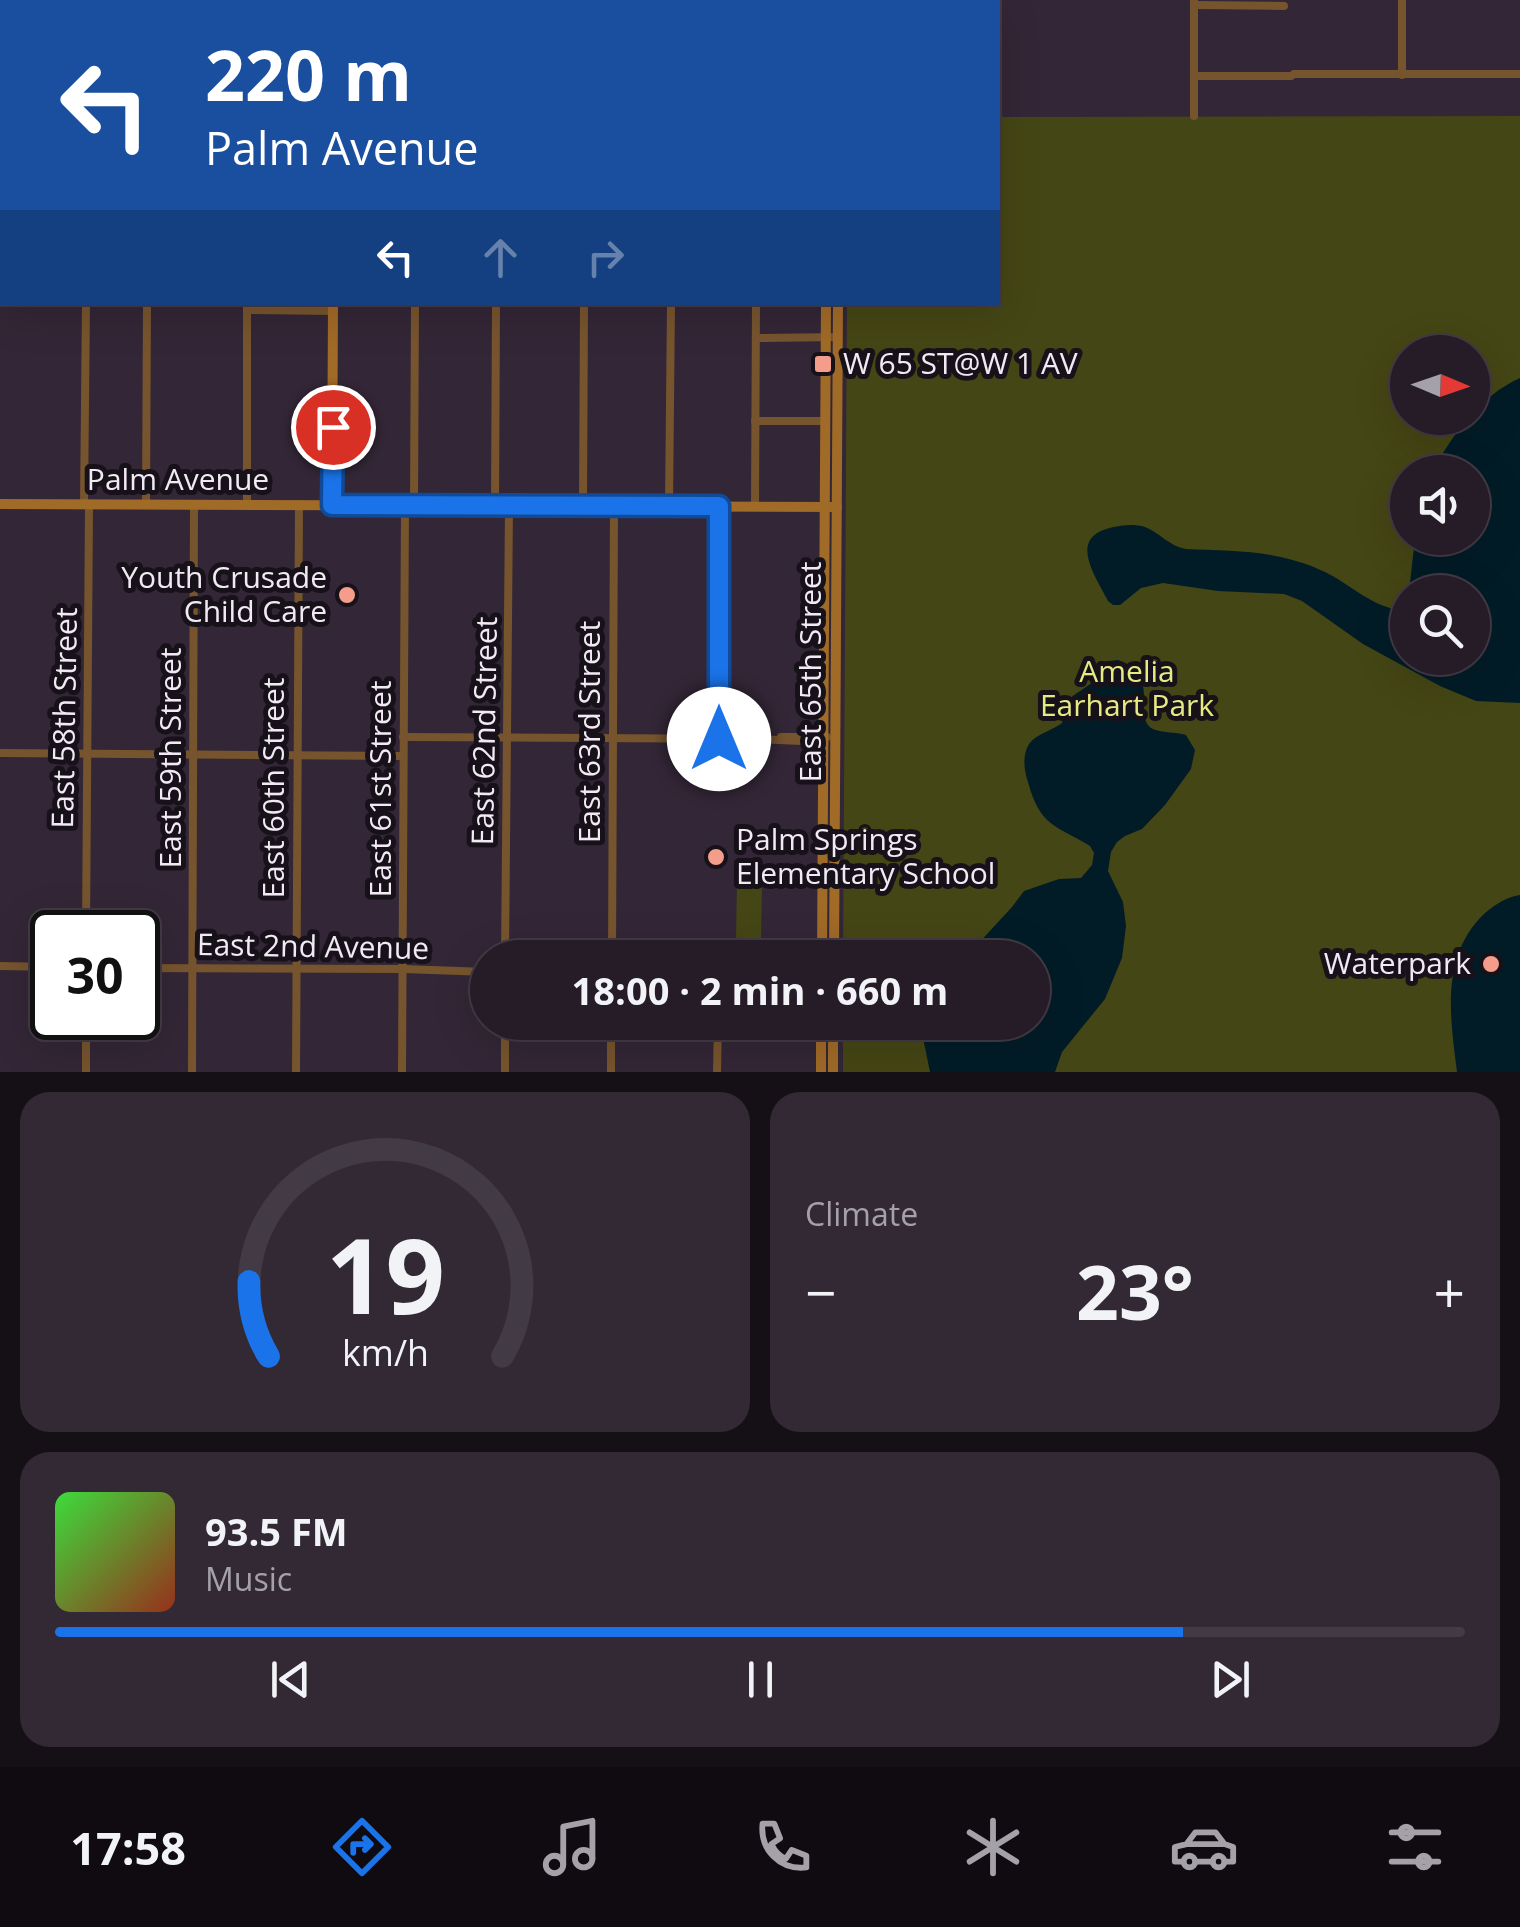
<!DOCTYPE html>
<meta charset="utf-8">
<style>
:root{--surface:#261c28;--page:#322934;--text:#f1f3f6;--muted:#a4a1a8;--line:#423a45;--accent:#1a73e8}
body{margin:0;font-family:"Open Sans",sans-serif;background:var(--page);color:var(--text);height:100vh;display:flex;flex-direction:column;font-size:38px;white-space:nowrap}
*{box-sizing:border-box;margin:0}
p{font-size:32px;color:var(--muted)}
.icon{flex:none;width:55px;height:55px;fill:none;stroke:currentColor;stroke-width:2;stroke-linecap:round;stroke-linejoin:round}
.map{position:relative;height:1072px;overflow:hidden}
.panel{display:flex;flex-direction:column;gap:20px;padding:20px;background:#150f16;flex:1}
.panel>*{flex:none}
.guide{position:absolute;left:0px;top:0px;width:1000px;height:305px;box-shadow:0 10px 40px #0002,0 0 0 2px var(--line);background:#1a4fa0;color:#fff;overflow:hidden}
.needle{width:65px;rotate:92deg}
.buttons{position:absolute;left:1390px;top:335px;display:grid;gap:20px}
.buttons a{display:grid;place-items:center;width:100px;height:100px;border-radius:50%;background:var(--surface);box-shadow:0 10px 40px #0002,0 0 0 2px var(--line);font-size:50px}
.speed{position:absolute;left:30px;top:910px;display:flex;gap:20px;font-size:50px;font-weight:700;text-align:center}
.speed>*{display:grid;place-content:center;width:130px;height:130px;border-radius:50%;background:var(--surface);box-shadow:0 10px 40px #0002,0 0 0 2px var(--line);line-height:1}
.speed .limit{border:5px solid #111;border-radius:15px;background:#fff;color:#111}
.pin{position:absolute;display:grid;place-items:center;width:85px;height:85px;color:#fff;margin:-42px;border:5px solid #fff;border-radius:50%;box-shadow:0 2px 10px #0007}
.me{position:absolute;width:110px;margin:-55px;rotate:0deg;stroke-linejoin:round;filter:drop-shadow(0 0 8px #0008)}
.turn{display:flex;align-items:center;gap:35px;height:210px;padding:0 40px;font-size:45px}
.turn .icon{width:130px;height:130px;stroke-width:2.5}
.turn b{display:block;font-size:70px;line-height:85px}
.lanes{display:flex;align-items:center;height:95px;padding:0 40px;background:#0003;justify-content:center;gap:50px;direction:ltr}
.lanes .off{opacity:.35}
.big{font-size:75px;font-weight:700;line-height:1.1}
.panel .widget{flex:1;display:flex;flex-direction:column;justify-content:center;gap:15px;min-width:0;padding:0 35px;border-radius:30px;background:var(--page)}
.panel .dial{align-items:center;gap:0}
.dial svg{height:260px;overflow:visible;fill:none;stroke:var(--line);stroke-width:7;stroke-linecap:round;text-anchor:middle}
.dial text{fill:var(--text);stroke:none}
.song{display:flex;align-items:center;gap:30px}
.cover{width:120px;height:120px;border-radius:15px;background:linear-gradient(135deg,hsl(120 70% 55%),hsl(10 70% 35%))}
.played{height:10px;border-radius:5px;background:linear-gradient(90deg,var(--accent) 80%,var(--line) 80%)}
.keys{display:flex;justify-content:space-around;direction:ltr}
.heat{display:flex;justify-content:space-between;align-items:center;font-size:55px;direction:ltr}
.panel .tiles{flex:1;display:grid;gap:20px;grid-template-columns:1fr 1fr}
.widget:last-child{grid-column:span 2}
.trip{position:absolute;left:470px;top:940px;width:580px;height:100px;border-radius:50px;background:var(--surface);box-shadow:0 10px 40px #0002,0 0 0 2px var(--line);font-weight:700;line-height:100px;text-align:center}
.menu{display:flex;height:160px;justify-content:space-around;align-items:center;background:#0f0b10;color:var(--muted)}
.menu .icon{width:70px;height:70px}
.menu .active{color:var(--accent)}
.menu b{font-size:45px;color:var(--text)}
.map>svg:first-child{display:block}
.green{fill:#454615;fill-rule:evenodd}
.water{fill:#021c27}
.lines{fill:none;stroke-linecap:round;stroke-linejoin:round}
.street{stroke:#76542e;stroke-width:8}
.secondary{stroke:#a06a27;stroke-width:10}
.route-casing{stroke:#114b97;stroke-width:25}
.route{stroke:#1a73e8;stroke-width:18}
.poi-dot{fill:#f49d8b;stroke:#171219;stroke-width:4}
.labels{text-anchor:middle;stroke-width:10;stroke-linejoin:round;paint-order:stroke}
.poi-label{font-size:30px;fill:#f2e9f4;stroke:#171219;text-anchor:start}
.street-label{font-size:30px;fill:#f2e9f4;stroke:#171219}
.park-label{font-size:30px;fill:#e6ea83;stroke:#171219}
</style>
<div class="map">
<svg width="1520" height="1072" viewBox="0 0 1520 1072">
<rect width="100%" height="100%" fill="#332636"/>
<!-- green -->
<g class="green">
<path d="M1520,116V1072H843V1023L1032,1022V958L843,957L847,303L998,302V117ZM1408,352H1472V418H1408ZM1408,472H1472V538H1408ZM1408,592H1472V658H1408Z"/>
<polygon points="737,882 762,883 761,943 736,943"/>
</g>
<!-- water -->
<g class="water">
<path d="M1520,378V703L1476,701L1440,686L1363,644L1302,601L1284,594L1218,591L1163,583L1141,588L1120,605H1113L1108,601C1095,575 1066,536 1114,527C1124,525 1135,524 1145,527C1160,533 1169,546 1186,549C1234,551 1280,550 1325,572C1348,583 1369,604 1395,609L1407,597L1408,658H1472V592H1409L1415,538H1472V472H1432C1453,434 1480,396 1520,378Z"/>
<path d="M1118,660C1163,676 1131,718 1153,729C1162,733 1176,732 1186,735L1195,750L1191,769L1165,805L1142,829L1125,836L1117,842L1111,852L1108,871L1123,902L1126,926L1122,958L1105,999L1062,1052L1055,1072H930L920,1023L1032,1022V958L950,957L976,946L1012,907L1024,891L1059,879L1081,878L1092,865L1094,853L1090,846C1056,825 1040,827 1028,782C1024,771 1022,755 1029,744C1037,733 1052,731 1062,723C1071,691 1069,700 1093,682C1100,676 1104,667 1110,661Z"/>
<path d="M1520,895V1072H1457C1450,1017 1440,955 1485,913C1496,904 1506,897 1520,895Z"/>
</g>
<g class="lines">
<!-- street -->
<g class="street">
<polyline points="258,2 258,0"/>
<polyline points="429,2 429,0"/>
<polyline points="508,2 508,0"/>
<polyline points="518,2 518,0"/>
<polyline points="598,2 598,0"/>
<polyline points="683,2 683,0"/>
<polyline points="765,2 765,0"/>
<polyline points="1194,5 1284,6"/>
<polyline points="0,28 2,28"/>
<polyline points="1294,74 1520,74"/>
<polyline points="1402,75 1402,0"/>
<polyline points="1194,76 1291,76"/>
<polyline points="0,114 2,114"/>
<polyline points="1194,116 1194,0"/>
<polyline points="247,310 333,311"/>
<polyline points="756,338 838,337"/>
<polyline points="755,421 825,421"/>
<polyline points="84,504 86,302"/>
<polyline points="146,504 147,302"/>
<polyline points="247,505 247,302"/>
<polyline points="414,505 415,302"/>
<polyline points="495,506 496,302"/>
<polyline points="583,506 584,302"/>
<polyline points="669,506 671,302"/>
<polyline points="755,506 756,302"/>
<polyline points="403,737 757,739 824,742"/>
<polyline points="781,737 827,737"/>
<polyline points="719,739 719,506"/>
<polyline points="0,753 403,756"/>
<polyline points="86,932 89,504"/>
<polyline points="505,958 509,506"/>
<polyline points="612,958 614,506"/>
<polyline points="0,966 52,967"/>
<polyline points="138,968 403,969 488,972"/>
<polyline points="505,1022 505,1072"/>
<polyline points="86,1072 86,1018"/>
<polyline points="192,1072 194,504"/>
<polyline points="296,1072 299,505"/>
<polyline points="402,1072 405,505"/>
<polyline points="611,1072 611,1022"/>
<polyline points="717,1072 718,1022"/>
</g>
<!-- secondary -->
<g class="secondary">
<polyline points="344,2 344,0"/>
<polyline points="830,2 830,0"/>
<polyline points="922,2 926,0"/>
<polyline points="0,504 837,507"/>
<polyline points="332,505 333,302"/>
<polyline points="822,958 826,302"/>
<polyline points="834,958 838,302"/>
<polyline points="821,1072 821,1022"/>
<polyline points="833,1072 833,1022"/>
</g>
</g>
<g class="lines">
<defs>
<polyline id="route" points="333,427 332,505 719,506 719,739"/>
</defs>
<!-- route casing -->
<use href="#route" class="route-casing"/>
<!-- route -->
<use href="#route" class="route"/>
</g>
<!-- markers -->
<g class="poi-dot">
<rect x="813" y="354" width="20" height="20" rx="5"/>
<circle cx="347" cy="595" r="10"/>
<circle cx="716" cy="857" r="10"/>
<circle cx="1491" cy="964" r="10"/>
</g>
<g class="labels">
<!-- poi labels -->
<g class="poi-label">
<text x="843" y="374">W 65 ST@W 1 AV</text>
<text x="327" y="588" text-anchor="end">Youth Crusade<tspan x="327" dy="34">Child Care</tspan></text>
<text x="736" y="850">Palm Springs<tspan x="736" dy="34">Elementary School</tspan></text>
<text x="1471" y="974" text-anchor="end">Waterpark</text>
</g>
<!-- street labels -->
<g class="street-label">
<text x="178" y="490">Palm Avenue</text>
<text transform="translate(811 672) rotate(-90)" y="10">East 65th Street</text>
<text transform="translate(65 718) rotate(-89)" y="10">East 58th Street</text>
<text transform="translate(485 731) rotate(-89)" y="10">East 62nd Street</text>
<text transform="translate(590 732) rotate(-90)" y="10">East 63rd Street</text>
<text transform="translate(171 758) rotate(-90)" y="10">East 59th Street</text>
<text transform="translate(274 788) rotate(-90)" y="10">East 60th Street</text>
<text transform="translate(381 789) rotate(-90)" y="10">East 61st Street</text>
<text transform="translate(313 947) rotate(1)" y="10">East 2nd Avenue</text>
</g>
<!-- park labels -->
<g class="park-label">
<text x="1127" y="682">Amelia<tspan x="1127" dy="34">Earhart Park</tspan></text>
</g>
</g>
</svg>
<div class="buttons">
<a><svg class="needle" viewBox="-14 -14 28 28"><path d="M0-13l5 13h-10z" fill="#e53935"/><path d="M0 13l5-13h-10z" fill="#a4a1a8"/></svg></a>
<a><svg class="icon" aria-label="sound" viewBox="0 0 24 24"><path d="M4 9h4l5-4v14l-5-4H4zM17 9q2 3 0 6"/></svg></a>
<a><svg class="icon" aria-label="search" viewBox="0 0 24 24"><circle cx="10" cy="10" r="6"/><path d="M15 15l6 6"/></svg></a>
</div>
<div class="speed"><div class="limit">30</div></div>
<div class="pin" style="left:333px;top:427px;background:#d93025"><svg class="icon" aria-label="arrive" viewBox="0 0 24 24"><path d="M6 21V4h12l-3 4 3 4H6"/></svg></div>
<svg class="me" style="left:719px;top:739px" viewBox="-20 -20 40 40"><circle r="19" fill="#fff"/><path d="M0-13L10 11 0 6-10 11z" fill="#1a73e8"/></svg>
<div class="trip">18:00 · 2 min · 660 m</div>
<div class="guide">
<div class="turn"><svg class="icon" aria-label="left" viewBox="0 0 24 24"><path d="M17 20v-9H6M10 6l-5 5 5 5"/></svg><div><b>220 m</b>Palm Avenue</div></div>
<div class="lanes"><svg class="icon" aria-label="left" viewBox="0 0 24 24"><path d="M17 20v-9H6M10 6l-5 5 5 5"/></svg><svg class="icon off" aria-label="ahead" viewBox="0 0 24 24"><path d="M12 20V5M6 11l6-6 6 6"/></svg><svg class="icon off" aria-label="right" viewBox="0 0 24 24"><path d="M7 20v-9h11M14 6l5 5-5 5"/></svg></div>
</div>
</div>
<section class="panel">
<div class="tiles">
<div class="widget dial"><svg viewBox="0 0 100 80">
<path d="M14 69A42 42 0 1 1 86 69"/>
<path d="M14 69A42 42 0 0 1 8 46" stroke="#1a73e8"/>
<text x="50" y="56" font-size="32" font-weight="700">19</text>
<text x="50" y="72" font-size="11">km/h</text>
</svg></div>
<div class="widget"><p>Climate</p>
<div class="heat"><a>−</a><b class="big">23°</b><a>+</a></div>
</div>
<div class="widget">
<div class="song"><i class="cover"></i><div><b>93.5 FM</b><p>Music</p></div></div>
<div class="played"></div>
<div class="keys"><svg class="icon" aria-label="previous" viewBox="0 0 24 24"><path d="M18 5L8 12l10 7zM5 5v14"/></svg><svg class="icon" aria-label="pause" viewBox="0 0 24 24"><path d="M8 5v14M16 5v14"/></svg><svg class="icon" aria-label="next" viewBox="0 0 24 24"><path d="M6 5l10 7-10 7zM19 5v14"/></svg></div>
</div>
</div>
</section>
<nav class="menu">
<b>17:58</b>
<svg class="icon active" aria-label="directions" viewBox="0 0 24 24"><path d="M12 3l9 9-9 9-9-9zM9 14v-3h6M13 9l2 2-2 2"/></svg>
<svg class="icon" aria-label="music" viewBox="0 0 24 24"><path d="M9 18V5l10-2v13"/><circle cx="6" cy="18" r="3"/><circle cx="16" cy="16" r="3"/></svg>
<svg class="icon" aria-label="phone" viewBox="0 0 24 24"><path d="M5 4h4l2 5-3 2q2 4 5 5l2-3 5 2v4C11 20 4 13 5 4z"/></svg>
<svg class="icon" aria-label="climate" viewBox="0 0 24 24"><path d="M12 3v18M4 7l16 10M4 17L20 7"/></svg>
<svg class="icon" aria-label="car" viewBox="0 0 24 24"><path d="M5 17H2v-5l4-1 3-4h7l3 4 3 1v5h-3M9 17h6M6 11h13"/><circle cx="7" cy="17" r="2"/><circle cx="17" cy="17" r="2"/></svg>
<svg class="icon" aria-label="filters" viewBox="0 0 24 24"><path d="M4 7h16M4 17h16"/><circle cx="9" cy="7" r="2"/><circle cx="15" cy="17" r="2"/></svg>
</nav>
